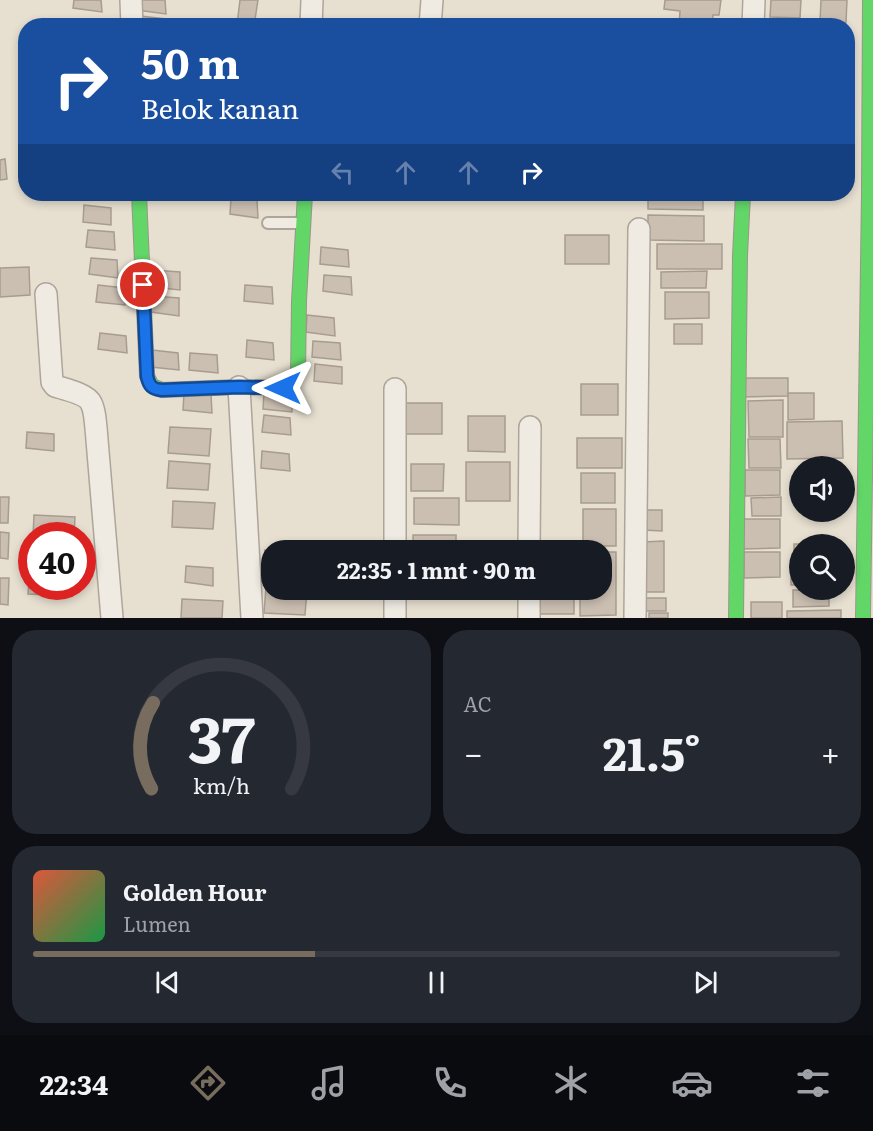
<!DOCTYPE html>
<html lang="id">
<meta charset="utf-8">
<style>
:root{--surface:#171b24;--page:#242831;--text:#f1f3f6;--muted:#9ea1a6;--line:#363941;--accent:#786c5e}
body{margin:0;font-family:Literata,serif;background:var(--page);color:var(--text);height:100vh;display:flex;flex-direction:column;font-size:22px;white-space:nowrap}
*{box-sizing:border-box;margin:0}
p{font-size:20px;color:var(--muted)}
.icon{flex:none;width:33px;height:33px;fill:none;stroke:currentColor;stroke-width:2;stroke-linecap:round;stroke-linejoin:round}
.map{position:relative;height:618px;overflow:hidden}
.panel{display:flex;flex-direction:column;gap:12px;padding:12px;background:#0d0f14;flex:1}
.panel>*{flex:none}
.hud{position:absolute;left:18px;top:18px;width:837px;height:183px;border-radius:24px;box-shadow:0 3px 9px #0003;background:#1a4fa0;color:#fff;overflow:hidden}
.fabs{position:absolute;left:789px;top:456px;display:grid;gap:12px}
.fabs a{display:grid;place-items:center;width:66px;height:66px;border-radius:50%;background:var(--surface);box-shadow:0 3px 9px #0003;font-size:30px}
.speed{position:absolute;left:18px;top:522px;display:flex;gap:12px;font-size:30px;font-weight:700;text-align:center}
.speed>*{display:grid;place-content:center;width:78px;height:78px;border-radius:50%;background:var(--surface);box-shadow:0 3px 9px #0003;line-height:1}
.speed .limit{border:9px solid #d22;background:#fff;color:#111}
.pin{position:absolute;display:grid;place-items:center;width:51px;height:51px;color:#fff;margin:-26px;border:3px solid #fff;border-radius:50%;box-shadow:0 2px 6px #0007}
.me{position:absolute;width:66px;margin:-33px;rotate:270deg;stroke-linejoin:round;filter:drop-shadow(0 0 4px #0008)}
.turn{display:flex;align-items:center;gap:21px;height:126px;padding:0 24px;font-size:27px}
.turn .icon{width:78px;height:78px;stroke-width:2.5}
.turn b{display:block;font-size:42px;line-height:51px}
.lanes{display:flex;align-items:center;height:57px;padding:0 24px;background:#0003;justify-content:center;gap:30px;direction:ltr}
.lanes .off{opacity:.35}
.big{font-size:45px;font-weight:700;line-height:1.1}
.panel .card{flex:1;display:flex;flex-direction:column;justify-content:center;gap:9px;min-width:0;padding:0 21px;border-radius:24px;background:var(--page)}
.panel .dial{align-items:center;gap:0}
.dial svg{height:156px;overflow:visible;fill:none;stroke:var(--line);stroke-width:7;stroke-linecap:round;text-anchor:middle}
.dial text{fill:var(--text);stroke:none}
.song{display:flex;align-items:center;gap:18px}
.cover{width:72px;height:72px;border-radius:9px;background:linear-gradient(135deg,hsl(10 70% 55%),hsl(140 70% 35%))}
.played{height:6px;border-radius:3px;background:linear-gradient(90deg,var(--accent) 35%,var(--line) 35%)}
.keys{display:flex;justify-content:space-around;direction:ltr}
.heat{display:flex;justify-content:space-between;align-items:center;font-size:33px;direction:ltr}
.panel .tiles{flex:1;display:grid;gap:12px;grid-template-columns:1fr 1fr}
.card:last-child{grid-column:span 2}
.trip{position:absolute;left:261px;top:540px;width:351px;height:60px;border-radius:24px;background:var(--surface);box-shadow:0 3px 9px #0003;font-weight:700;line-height:60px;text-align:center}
.tab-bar{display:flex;height:96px;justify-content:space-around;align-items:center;background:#090b0e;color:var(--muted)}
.tab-bar .icon{width:42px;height:42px}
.tab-bar .on{color:var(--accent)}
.tab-bar b{font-size:27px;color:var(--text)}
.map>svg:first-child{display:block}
.building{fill:#cbbfb2;stroke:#a89c90;stroke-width:1.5}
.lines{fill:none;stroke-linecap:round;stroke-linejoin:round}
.lane-casing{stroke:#ada599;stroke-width:14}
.street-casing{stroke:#ada599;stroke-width:24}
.fast-casing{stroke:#9c958a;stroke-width:16}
.lane{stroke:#efebe3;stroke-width:10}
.street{stroke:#efebe3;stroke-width:21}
.fast{stroke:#63d668;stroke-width:14}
.route-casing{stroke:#114b97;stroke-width:15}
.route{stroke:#1a73e8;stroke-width:10}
</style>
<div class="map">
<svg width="873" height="618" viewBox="0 0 873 618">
<rect width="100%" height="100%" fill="#e7e0d1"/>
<!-- building -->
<g class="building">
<polygon points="74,0 101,0 102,12 73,8"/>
<polygon points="138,0 165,0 166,14 137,10"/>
<polygon points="240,0 258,0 254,26 237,25"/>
<polygon points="665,0 721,0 719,15 713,15 712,26 679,26 680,11 664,9"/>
<polygon points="771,0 801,0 800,18 770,17"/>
<polygon points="821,0 847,0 846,23 820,22"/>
<polygon points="140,16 166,19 166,26 139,26"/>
<polygon points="5,159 7,179 0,180 0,160"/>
<polygon points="648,194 703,194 703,210 648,209"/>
<polygon points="231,198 257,200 258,218 230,214"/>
<polygon points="84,205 111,208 111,225 83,222"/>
<polygon points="648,215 704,216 704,241 648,240"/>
<polygon points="88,230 114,232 115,250 86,247"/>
<rect x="565" y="235" width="44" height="29"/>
<rect x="657" y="244" width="65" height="25"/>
<polygon points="321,247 348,250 349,267 320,264"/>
<polygon points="91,258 117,260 118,278 89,274"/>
<polygon points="29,267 30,295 0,297 0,268"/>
<polygon points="153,270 180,272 180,290 152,287"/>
<polygon points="707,271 706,288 661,288 661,272"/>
<polygon points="324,275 351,277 352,295 323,291"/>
<polygon points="98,285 124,288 125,305 96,302"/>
<polygon points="245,285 272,287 273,304 244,301"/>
<polygon points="665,292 709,292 709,318 665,319"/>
<polygon points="152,296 179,298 179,316 151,312"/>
<polygon points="307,315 334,318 335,336 306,332"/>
<rect x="674" y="324" width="28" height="20"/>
<polygon points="100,333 126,336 127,353 98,349"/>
<polygon points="247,340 273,343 274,360 246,357"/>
<polygon points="313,341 340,343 341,360 312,357"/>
<polygon points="152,350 178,353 179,370 151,367"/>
<polygon points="190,353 217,355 218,373 189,370"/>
<polygon points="315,364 342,367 342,384 314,381"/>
<polygon points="741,378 788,378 788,396 742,397"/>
<rect x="581" y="384" width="37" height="31"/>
<polygon points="264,392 291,394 292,412 263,409"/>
<polygon points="184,393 211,395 212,413 183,410"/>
<polygon points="788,393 814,393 814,419 788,420"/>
<polygon points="783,400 783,437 749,437 748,401"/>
<rect x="406" y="403" width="36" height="31"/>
<polygon points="264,415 290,418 291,435 262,432"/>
<polygon points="468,416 505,416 505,452 468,451"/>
<polygon points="842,421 843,458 787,459 787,422"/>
<polygon points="170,427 211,429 209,456 168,453"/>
<polygon points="27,432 54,434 54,451 26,448"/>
<rect x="577" y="438" width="45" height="30"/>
<polygon points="748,439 780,439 781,468 749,468"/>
<polygon points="262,451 289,454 290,471 261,468"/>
<polygon points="169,461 210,464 208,490 167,488"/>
<rect x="466" y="462" width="44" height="39"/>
<polygon points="411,464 444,464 443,491 411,491"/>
<polygon points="745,470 780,470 780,495 745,496"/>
<rect x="581" y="473" width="34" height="30"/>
<polygon points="0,497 9,497 8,523 0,523"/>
<polygon points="781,497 781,516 752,516 751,498"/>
<polygon points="414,498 459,498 459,525 414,524"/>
<polygon points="173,501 215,503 213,529 172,527"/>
<rect x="583" y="509" width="33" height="37"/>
<polygon points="643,510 662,510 662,531 643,530"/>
<polygon points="34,515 75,517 74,536 33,536"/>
<polygon points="742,519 780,519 780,548 742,549"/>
<polygon points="0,532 9,533 8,559 0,558"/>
<rect x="413" y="535" width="43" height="15"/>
<polygon points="664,541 664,592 643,592 643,542"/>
<polygon points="794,544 816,544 800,544 800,559 794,559"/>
<polygon points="265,550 281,550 272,550 272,576 263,576"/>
<polygon points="602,552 616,552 616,615 580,616 580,590 602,590"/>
<polygon points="744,552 780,552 780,577 744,578"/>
<polygon points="186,566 213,568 213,586 185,582"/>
<polygon points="30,568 32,568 32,586 70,586 69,596 28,594"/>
<rect x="791" y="569" width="9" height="16"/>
<polygon points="0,578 9,578 8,605 0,604"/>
<polygon points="266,587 272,587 272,590 307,590 305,615 264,613"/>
<polygon points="539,590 574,590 574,614 540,614"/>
<polygon points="793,590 829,590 829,606 793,607"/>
<polygon points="645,598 666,598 666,611 644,611"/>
<polygon points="182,599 223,601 222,618 181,618"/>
<rect x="751" y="602" width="31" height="16"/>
<polygon points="841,610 841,618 787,618 787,611"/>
<rect x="649" y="613" width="19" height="5"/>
</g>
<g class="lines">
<defs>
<polyline id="lane" points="268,223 300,223"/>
<g id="street">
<polyline points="131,0 132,26"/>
<polyline points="311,26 312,0"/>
<polyline points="430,26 432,0"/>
<polyline points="753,26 754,0"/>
<path d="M46,294L52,382L55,386C64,389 87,394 91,403C95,410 95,420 96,428L112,618"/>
<polyline points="239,387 252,618"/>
<polyline points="395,550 395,389"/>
<polyline points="529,550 530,427"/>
<polyline points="395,618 395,590"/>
<polyline points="529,618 529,590"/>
<polyline points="635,618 639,229"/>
</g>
<g id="fast">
<path d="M139,194L147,376L152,386L162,390L239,387L283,388C291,386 295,382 298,374L299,301L305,194"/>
<polyline points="736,618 740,256 743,194"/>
<polyline points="863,618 869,192 870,0"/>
</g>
</defs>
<!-- lane casing -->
<use href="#lane" class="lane-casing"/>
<!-- street casing -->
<use href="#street" class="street-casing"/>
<!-- fast casing -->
<use href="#fast" class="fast-casing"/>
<!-- lane -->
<use href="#lane" class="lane"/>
<!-- street -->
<use href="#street" class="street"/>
<!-- fast -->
<use href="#fast" class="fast"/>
</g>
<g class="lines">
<defs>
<path id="route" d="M143,285L147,376C149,386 152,389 162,390L239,387L283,388"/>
</defs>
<!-- route casing -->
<use href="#route" class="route-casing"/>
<!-- route -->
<use href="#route" class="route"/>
</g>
</svg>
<div class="fabs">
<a><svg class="icon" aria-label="sound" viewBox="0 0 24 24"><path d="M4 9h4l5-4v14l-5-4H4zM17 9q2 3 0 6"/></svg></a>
<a><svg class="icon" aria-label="search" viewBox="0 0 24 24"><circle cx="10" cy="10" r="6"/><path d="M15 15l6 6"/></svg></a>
</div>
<div class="speed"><div class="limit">40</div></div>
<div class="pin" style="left:143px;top:285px;background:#d93025"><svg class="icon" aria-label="arrive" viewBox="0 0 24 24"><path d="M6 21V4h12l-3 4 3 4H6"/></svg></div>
<svg class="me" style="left:283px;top:388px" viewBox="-20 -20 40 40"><path d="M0-17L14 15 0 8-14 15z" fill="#1a73e8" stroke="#fff" stroke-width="4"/></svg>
<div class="trip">22:35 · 1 mnt · 90 m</div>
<div class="hud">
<div class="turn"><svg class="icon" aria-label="right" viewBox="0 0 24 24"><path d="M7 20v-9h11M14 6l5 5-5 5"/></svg><div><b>50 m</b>Belok kanan</div></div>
<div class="lanes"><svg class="icon off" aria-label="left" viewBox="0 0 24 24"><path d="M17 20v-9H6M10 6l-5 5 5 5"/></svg><svg class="icon off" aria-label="ahead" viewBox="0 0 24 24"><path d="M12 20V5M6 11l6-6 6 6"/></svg><svg class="icon off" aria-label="ahead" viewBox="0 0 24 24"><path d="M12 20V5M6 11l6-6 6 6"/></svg><svg class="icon" aria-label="right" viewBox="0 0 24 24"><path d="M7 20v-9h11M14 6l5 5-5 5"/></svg></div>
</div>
</div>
<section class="panel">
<div class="tiles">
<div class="card dial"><svg viewBox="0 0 100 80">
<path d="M14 69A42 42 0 1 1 86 69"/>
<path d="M14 69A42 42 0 0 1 15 25" stroke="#786c5e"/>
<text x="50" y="56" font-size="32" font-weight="700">37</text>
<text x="50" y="72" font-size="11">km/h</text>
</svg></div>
<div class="card"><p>AC</p>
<div class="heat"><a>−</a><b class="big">21.5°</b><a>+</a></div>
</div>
<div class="card">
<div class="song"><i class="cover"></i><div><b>Golden Hour</b><p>Lumen</p></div></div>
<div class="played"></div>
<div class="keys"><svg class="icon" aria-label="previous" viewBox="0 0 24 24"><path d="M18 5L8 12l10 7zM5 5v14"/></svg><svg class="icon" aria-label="pause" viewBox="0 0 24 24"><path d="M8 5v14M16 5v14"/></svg><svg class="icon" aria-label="next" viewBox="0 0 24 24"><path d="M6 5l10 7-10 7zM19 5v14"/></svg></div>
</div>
</div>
</section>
<nav class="tab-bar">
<b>22:34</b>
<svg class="icon on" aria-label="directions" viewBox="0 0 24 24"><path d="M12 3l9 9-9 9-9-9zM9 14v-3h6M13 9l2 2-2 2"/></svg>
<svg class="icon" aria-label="music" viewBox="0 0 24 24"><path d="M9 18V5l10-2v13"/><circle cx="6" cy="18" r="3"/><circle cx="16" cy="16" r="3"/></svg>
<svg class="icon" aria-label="phone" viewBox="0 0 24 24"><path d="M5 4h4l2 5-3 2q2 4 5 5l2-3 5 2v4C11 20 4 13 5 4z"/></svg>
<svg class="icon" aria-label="climate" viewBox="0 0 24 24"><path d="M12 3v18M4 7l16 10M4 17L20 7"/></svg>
<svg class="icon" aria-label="car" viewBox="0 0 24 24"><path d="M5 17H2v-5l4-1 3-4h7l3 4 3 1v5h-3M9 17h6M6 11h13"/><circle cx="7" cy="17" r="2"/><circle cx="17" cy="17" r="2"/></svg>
<svg class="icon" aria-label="filters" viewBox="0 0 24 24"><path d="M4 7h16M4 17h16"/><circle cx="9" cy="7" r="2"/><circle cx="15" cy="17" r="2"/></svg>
</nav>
